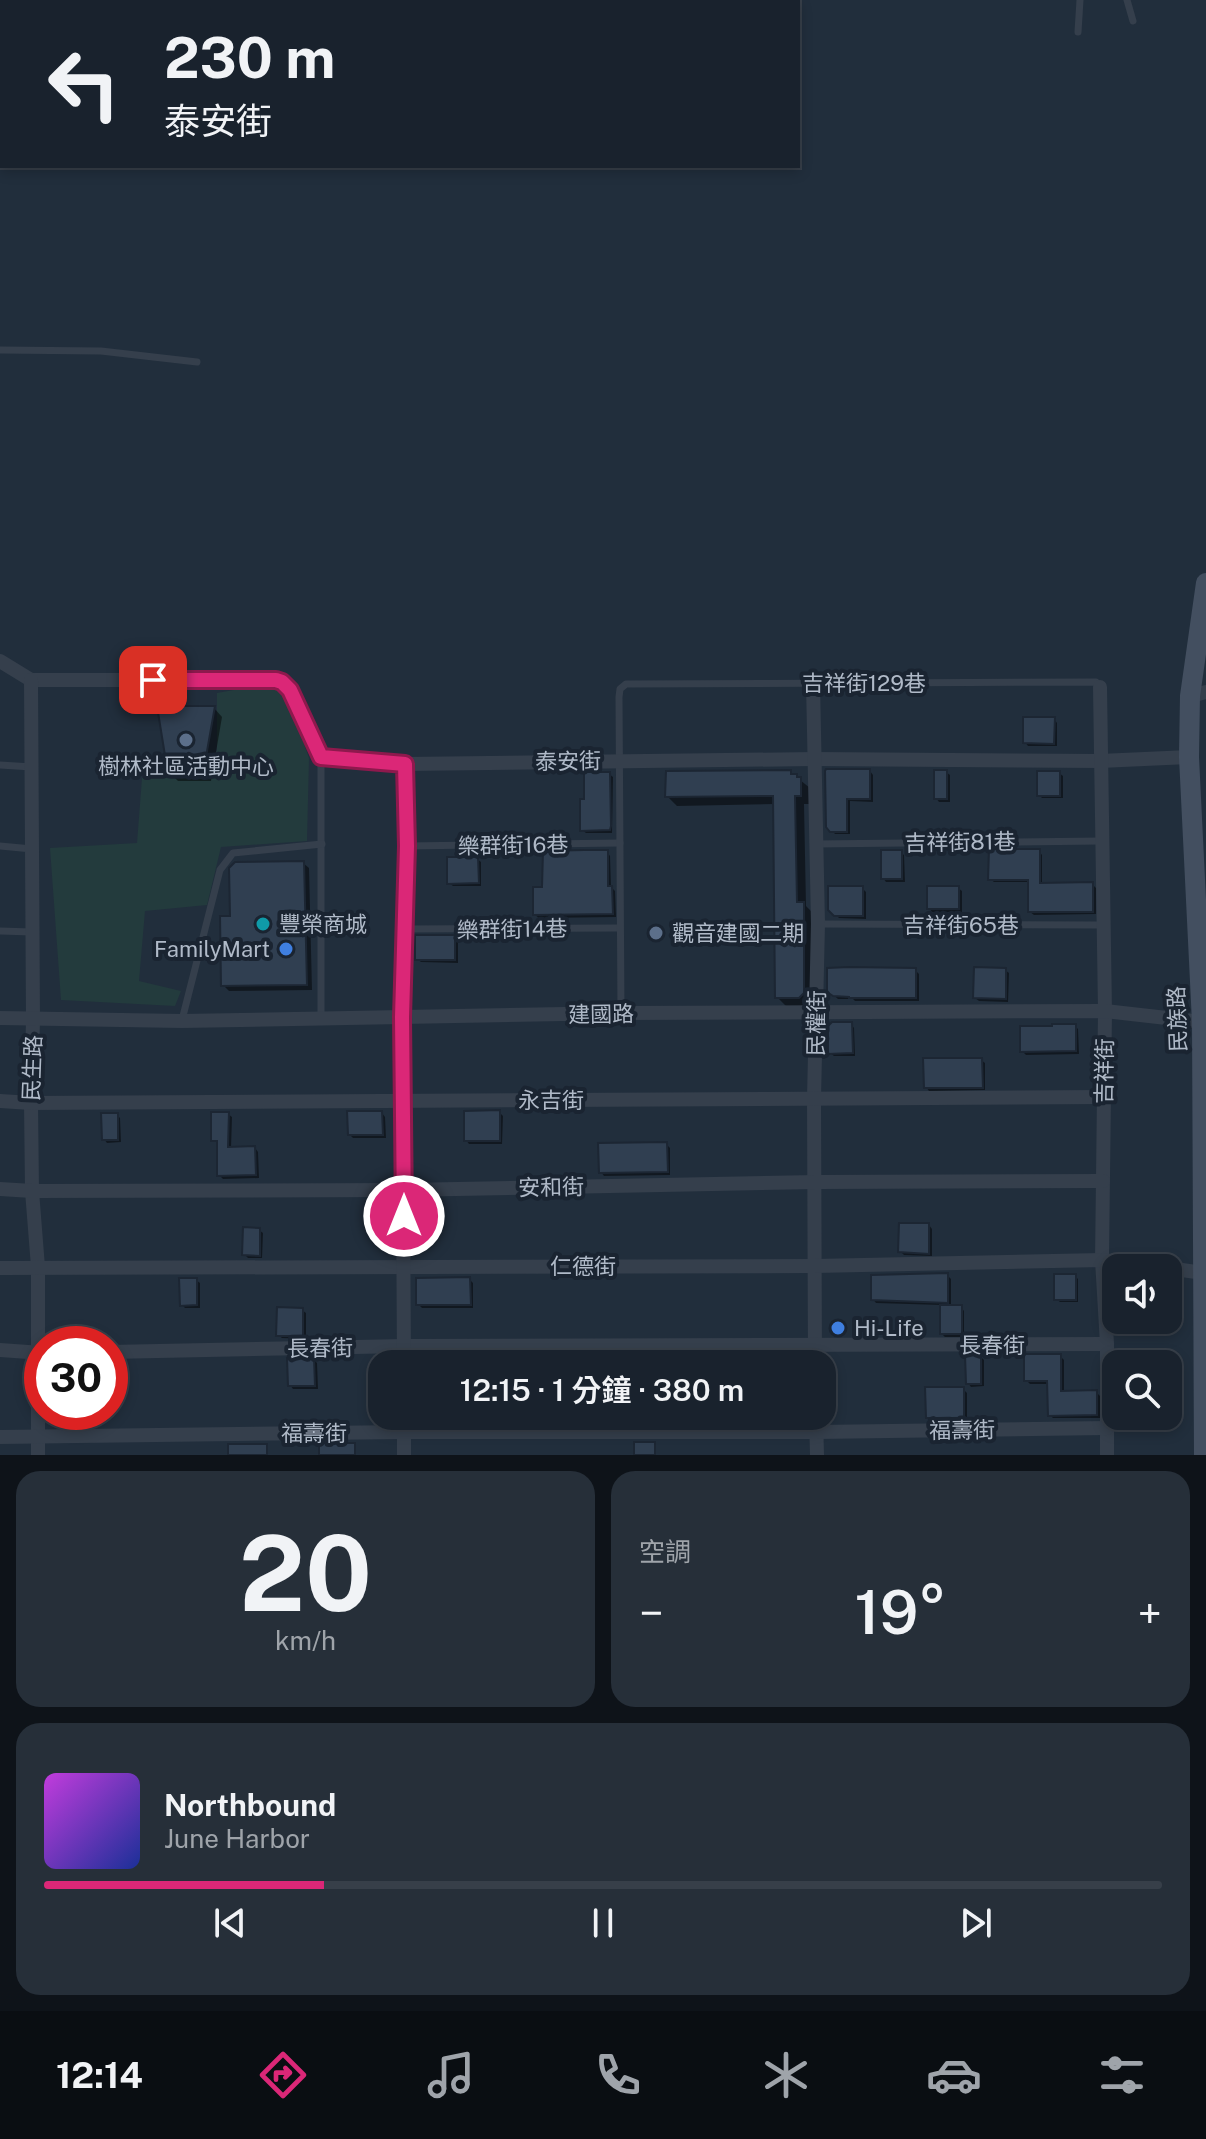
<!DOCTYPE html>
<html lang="zh-TW">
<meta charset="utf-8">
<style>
:root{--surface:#19222d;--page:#262f39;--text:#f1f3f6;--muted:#9fa4aa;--line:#373f49;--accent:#db2777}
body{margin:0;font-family:"Public Sans","Noto Sans TC",sans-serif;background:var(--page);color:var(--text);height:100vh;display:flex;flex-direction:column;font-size:30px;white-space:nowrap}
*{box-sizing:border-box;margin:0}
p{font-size:26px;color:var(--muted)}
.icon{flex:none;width:44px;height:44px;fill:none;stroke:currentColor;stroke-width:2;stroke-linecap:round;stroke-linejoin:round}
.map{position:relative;height:1455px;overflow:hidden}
.sheet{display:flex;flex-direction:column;gap:16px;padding:16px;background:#0e1319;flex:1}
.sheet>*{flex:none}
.guide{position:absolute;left:0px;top:0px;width:800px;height:168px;box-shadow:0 4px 12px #0003,0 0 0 2px var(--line);background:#19222d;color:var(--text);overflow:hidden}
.buttons{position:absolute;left:1102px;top:1254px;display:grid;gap:16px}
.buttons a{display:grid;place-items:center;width:80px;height:80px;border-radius:16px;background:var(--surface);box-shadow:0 4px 12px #0003,0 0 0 2px var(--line);font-size:40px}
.speed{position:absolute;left:24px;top:1326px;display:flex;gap:16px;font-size:40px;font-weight:700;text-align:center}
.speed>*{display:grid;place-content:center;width:104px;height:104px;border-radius:50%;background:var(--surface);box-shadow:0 4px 12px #0003,0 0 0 2px var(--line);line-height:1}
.speed .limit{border:12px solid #d22;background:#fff;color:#111}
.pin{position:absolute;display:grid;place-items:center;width:68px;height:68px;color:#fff;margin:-34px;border-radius:16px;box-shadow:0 4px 12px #0006}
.me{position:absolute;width:88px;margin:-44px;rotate:0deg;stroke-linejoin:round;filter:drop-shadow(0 0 6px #0008)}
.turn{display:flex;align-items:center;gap:28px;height:168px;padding:0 32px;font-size:36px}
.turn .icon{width:104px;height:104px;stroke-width:2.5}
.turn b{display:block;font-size:56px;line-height:68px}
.big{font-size:60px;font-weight:600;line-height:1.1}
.sheet .widget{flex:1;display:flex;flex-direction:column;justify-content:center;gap:12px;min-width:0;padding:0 28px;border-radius:24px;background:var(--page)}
.sheet .dial{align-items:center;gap:0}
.dial b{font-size:104px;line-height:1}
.song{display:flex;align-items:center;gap:24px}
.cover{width:96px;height:96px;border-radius:12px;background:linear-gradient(135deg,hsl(290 70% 55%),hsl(230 70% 35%))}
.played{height:8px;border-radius:4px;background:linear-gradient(90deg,var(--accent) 25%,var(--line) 25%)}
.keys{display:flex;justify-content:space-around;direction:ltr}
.heat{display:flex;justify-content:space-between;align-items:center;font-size:44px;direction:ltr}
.sheet .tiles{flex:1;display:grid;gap:16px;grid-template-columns:1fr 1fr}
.widget:last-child{grid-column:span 2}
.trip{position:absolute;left:368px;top:1350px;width:468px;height:80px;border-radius:24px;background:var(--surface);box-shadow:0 4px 12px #0003,0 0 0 2px var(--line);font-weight:600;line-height:80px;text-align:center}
.dock{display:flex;height:128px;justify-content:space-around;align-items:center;background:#0a0e12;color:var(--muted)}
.dock .icon{width:56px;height:56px}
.dock .on{color:var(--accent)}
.dock b{font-size:36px;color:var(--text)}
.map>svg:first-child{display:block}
.green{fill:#233b3d}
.shadow{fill:#0007}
.building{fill:#303f51;stroke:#1c2633;stroke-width:2}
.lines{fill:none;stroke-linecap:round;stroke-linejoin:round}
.lane{stroke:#353f4c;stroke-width:7}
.street{stroke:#353f4c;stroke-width:14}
.secondary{stroke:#434f60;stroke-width:20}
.route-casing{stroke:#8e194d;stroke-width:20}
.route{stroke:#db2777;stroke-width:14}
.service-dot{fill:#5c6f8a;stroke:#1a2431;stroke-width:3}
.culture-dot{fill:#0f9aa8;stroke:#1a2431;stroke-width:3}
.shop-dot{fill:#3f7fe0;stroke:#1a2431;stroke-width:3}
.labels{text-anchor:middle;stroke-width:8;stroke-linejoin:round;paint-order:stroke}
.street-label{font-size:22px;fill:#b0bac8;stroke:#1a2431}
.poi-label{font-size:22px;fill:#b0bac8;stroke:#1a2431;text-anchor:start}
</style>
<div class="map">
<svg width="1206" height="1455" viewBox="0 0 1206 1455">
<rect width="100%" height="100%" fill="#212e3c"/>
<!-- green -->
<polygon class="green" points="272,683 286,693 309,758 307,841 221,847 207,905 145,911 139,981 181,991 175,1006 61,1000 50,848 137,843 142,778 202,778 217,750 217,693"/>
<!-- shadow -->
<g class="shadow">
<polygon points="214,708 222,717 211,781 178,781 170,773"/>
<polygon points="1054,719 1057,723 1057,746 1028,746 1025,742"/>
<polygon points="870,771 873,775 873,802 850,801 850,834 835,834 828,826 827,772"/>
<polygon points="790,772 810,788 810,804 804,804 806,906 813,913 813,1003 809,1006 787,1007 777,997 775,804 677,806 667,796"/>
<polygon points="946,772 950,775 950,802 939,802 936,798"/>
<polygon points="1059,773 1063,776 1063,798 1042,798 1039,795"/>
<polygon points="609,774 613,777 612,833 586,833 582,830 586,801"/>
<polygon points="1039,851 1042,855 1042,885 1092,884 1096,888 1096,914 1034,915 1030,912 1030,882 994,882 990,879"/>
<polygon points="607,852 610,856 611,887 615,891 616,917 539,918 535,915"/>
<polygon points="900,852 904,855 905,882 886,882 883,878"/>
<polygon points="477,859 481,862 481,886 453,886 449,883"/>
<polygon points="303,863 309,868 312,990 229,991 223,985 232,918"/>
<polygon points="862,888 866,892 866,919 839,918 830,909"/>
<polygon points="958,888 962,891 962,912 932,912 929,908"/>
<polygon points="454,937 458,941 458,963 421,962 417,959"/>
<polygon points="915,970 919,974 919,1001 855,1001 853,999 838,999 829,991"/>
<polygon points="1005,970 1009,973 1008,1002 979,1001 975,998"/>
<polygon points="851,1024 854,1028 855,1056 834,1056 830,1053"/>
<polygon points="1075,1026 1078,1029 1079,1054 1026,1055 1022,1051"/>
<polygon points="981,1060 985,1063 985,1090 929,1091 926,1087"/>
<polygon points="499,1112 503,1116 502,1144 469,1144 466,1140"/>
<polygon points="382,1113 385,1117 386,1138 353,1138 350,1135"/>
<polygon points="228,1114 232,1117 231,1148 255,1148 258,1152 259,1178 223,1179 219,1175 219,1144 213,1140"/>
<polygon points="117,1115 120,1118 121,1142 107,1143 104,1139"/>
<polygon points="666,1144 670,1148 670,1175 604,1176 601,1172"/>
<polygon points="929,1225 932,1229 932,1256 904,1255 900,1251"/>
<polygon points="259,1230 263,1233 262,1258 248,1258 244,1254"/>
<polygon points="947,1275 951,1279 951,1307 961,1307 964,1311 964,1337 945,1337 942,1334 942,1305 876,1303 873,1299"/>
<polygon points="1075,1276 1078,1279 1078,1302 1060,1302 1056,1299"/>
<polygon points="469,1279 473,1283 473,1308 422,1308 418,1304"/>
<polygon points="196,1280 200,1283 200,1308 185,1308 182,1305"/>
<polygon points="302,1310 306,1313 306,1339 282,1338 278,1335"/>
<polygon points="980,1356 984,1360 984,1386 971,1387 968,1383"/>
<polygon points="1060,1356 1064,1360 1064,1393 1096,1392 1100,1396 1100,1418 1053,1418 1050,1415 1049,1384 1030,1384 1026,1380"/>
<polygon points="314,1360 317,1363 318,1389 293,1389 290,1385"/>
<polygon points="963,1389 967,1393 967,1421 931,1421 928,1418"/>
<polygon points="419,1416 505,1416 505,1424 422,1423 419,1420"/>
</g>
<!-- building -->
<g class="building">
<polygon points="157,706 215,706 203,774 168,774"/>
<polygon points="1023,717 1055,717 1054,744 1023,743"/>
<polygon points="826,769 870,769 870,799 847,799 847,832 830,832 826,827 825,771"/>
<polygon points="791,770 791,774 797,774 797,777 801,777 801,796 795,796 797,902 804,902 804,993 799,998 775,998 773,796 665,797 666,771"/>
<rect x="934" y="770" width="13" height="29"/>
<rect x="1037" y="771" width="23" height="25"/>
<polygon points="584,772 610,772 611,826 610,830 580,831 580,799 584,799"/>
<polygon points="989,849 1040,849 1040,883 1093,882 1093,912 1028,912 1028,880 988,880"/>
<polygon points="584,850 608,850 608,886 612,886 613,914 533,915 533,887 542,887 543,851"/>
<rect x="881" y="850" width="21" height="29"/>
<polygon points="447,857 478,857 479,883 447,884"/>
<polygon points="304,861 307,985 221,986 220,916 230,916 229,868 235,862"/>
<polygon points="828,886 863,886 863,916 834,916 828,910"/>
<rect x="927" y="886" width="32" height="23"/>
<rect x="415" y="935" width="40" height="25"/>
<polygon points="849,967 916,968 916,998 849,998 849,997 833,996 827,992 827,968"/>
<polygon points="974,967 1006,968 1006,999 973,998"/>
<polygon points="832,1022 852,1022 853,1053 828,1054 828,1026"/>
<polygon points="1052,1024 1076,1024 1076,1051 1020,1052 1020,1026 1052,1026"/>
<polygon points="923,1058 982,1058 983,1088 924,1088"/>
<polygon points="500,1110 500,1141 464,1141 464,1111"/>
<polygon points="347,1111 382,1111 383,1135 348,1135"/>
<polygon points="211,1112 229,1112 228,1147 255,1146 256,1175 217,1176 217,1141 211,1141"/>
<polygon points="101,1113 118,1113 118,1140 102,1140"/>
<polygon points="667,1142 668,1172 599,1173 598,1143"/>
<polygon points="899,1223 929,1223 929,1254 898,1252"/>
<polygon points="243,1227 260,1228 260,1256 242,1255"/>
<polygon points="948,1273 948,1303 871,1300 871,1275"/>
<rect x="1054" y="1274" width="22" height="26"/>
<polygon points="470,1277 471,1305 416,1305 416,1278"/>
<polygon points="179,1278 197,1278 197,1305 180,1306"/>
<rect x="940" y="1305" width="22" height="29"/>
<polygon points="277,1307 303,1308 303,1336 276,1336"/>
<polygon points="981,1354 981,1384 966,1384 965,1355"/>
<polygon points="1024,1354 1061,1354 1061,1391 1097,1390 1097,1415 1048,1416 1047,1381 1024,1381"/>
<polygon points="287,1358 314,1358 315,1386 288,1386"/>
<polygon points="925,1387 964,1387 964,1418 926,1418"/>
<rect x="634" y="1442" width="21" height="13"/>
<rect x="319" y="1443" width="36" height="12"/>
<rect x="228" y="1444" width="39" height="11"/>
</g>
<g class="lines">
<!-- lane -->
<g class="lane">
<polyline points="493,0 495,2"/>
<polyline points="1127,0 1133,21"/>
<polyline points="582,2 583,0"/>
<polyline points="1078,32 1080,0"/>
<polyline points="0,350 101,351 197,362"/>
<polyline points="321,757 321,1018"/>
<polyline points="0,765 32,767"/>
<polyline points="815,844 1101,841"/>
<polyline points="0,846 32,849"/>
<polyline points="407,846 620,843"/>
<polyline points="818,924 1103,925"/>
<polyline points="405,929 619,928"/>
<polyline points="0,931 32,932"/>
<polyline points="621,1013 619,697 620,689 626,684 1096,682 1100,687"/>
<polyline points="182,1020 220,870 233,853 322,844"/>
</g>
<!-- street -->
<g class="street">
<polyline points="0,661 31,680 276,680 282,682 290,690 321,757 405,764 814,759 1100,761 1189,757"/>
<polyline points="31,680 33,1020 31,1103 32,1191 38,1267 38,1455"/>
<polyline points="813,683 818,924 814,1098 815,1364"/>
<polyline points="1100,687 1105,1011 1102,1260 1107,1344 1107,1455"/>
<polyline points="1190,696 1206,692"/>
<polyline points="0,1018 182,1021 621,1013 1105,1011 1202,1022"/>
<polyline points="0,1101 31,1103 1103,1097"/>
<polyline points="0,1189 32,1191 404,1190 816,1182 1103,1181"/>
<polyline points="0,1268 815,1266 1102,1260 1166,1268"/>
<polyline points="1168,1268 1203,1273"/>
<polyline points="0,1350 42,1353"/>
<polyline points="110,1352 405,1346 1107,1344"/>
<polyline points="404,1364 402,1017 407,846 405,764"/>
<polyline points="816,1416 817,1455"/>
<polyline points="0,1437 404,1432 817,1432 1107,1428"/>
<polyline points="404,1455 404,1416"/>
</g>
<!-- secondary -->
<polyline class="secondary" points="1204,1455 1202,1022 1189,757 1190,696 1206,583"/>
</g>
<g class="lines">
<defs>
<polyline id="route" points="153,680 276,680 282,682 290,690 321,757 405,764 407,846 402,1017 404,1216"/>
</defs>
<!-- route casing -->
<use href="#route" class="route-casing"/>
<!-- route -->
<use href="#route" class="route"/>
</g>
<!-- markers -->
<g class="service-dot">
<circle cx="186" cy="740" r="8"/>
<circle cx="656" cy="933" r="8"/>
</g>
<circle class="culture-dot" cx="263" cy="924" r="8"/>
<g class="shop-dot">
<circle cx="286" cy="949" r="8"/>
<circle cx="838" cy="1328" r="8"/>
</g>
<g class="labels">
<!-- street labels -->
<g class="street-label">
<text x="864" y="691">吉祥街129巷</text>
<text transform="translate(568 761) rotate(-1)" y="8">泰安街</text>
<text transform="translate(960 842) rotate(-1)" y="8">吉祥街81巷</text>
<text transform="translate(513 845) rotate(-1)" y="8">樂群街16巷</text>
<text x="961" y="933">吉祥街65巷</text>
<text transform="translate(512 929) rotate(-1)" y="8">樂群街14巷</text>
<text transform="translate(601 1014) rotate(-1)" y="8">建國路</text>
<text transform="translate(1177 1019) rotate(-92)" y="8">民族路</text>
<text transform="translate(816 1023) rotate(-89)" y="8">民權街</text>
<text transform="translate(32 1068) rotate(-88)" y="8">民生路</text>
<text transform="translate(1104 1071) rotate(-89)" y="8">吉祥街</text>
<text x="551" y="1108">永吉街</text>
<text transform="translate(551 1187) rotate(-1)" y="8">安和街</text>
<text x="583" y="1274">仁德街</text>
<text x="992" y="1353">長春街</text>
<text transform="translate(320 1348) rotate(-1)" y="8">長春街</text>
<text transform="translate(962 1430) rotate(-1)" y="8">福壽街</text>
<text x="314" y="1441">福壽街</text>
</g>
<!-- poi labels -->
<g class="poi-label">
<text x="186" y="774" text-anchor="middle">樹林社區活動中心</text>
<text x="279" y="932">豐榮商城</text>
<text x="672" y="941">觀音建國二期</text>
<text x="270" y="957" text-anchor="end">FamilyMart</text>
<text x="854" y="1336">Hi-Life</text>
</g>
</g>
</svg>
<div class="buttons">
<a><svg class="icon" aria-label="sound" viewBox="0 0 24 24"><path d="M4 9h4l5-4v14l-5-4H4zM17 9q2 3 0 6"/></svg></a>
<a><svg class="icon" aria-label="search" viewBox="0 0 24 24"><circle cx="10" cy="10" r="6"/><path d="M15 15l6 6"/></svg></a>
</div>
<div class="speed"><div class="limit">30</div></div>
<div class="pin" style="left:153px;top:680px;background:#d93025"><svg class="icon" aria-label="arrive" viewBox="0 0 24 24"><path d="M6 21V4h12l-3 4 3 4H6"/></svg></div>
<svg class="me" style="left:404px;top:1216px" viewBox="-20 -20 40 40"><circle r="17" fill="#db2777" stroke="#fff" stroke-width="3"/><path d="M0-11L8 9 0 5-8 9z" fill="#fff"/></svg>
<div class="trip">12:15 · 1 分鐘 · 380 m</div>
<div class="guide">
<div class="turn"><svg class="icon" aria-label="left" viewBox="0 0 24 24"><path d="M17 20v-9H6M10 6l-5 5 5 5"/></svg><div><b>230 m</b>泰安街</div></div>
</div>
</div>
<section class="sheet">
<div class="tiles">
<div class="widget dial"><b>20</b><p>km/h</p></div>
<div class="widget"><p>空調</p>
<div class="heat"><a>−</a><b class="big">19°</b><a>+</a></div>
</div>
<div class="widget">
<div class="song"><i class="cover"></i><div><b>Northbound</b><p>June Harbor</p></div></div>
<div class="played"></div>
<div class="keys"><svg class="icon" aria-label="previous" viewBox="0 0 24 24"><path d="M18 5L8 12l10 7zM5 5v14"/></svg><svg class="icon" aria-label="pause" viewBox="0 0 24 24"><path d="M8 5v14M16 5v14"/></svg><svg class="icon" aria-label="next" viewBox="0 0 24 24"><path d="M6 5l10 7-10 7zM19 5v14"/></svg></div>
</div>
</div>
</section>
<nav class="dock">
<b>12:14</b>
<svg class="icon on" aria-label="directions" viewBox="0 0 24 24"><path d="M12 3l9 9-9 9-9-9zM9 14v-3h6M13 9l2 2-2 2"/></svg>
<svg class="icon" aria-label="music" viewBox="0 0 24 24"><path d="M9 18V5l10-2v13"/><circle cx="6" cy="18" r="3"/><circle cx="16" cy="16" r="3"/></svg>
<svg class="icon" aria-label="phone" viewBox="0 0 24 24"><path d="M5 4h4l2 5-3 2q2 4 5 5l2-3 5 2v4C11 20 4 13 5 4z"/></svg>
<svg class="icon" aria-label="climate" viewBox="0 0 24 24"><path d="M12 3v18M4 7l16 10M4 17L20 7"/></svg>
<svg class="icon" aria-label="car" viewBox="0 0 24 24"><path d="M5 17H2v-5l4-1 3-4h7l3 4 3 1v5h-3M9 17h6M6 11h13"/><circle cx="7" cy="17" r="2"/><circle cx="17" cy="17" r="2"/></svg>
<svg class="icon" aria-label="filters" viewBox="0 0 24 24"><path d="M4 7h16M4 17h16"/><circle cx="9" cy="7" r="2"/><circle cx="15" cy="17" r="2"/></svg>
</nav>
